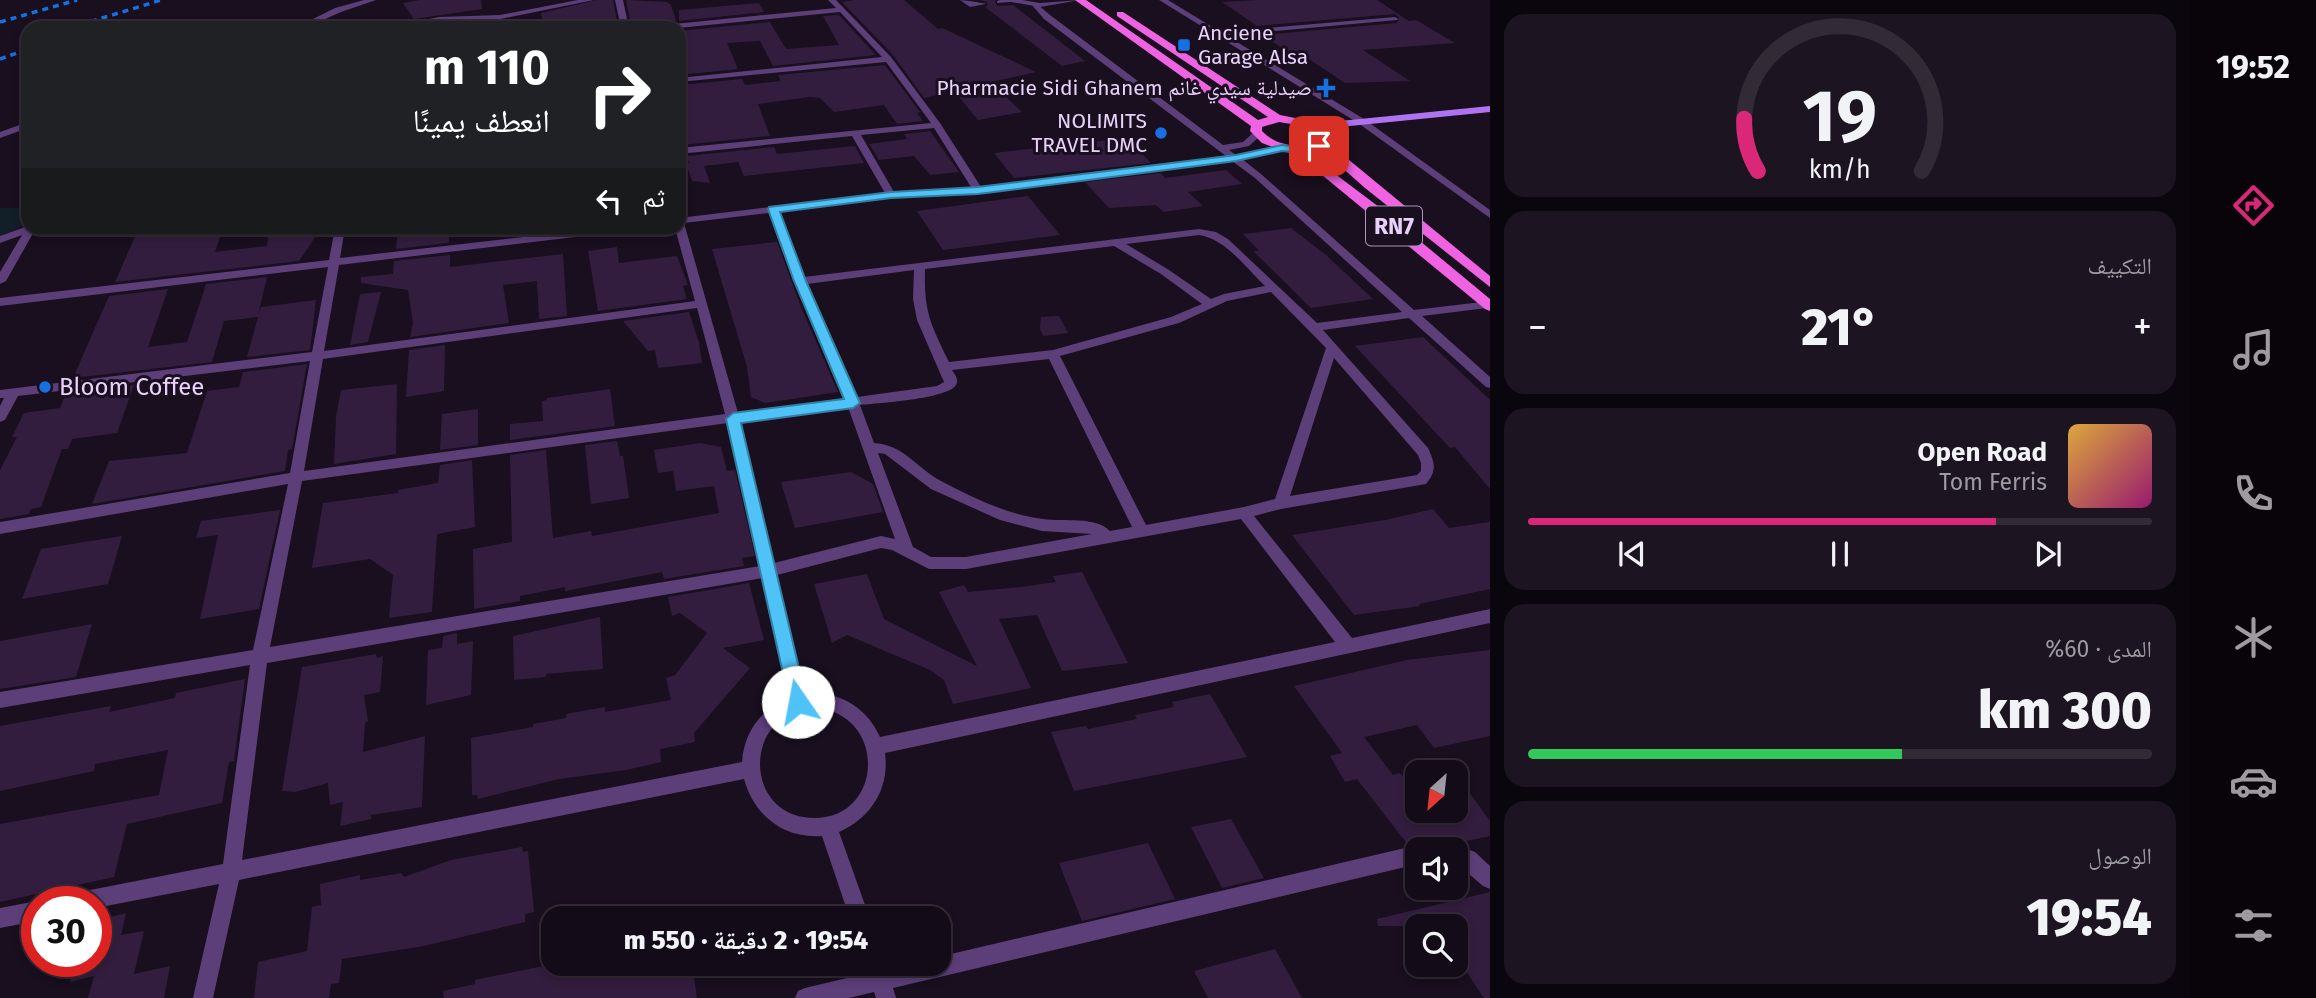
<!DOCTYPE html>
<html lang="ar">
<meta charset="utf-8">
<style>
:root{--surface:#130b17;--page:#1c1420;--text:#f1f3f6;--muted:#9d9ba1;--line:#322b36;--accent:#db2777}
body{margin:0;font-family:"Fira Sans","Noto Naskh Arabic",sans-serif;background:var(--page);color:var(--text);direction:rtl;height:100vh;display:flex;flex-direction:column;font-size:26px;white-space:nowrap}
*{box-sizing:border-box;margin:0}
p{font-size:23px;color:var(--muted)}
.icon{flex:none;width:38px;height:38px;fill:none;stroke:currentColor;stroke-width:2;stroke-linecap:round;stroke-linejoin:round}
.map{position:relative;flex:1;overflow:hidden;direction:ltr}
.panel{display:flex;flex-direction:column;gap:14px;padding:14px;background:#0a060d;width:700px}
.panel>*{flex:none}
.guide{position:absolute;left:21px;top:21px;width:665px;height:214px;border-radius:21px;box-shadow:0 4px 10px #0003,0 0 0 2px var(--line);direction:rtl;background:#202124;color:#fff;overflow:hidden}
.needle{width:46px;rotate:207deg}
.fabs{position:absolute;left:1405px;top:760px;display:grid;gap:14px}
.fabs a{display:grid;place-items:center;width:63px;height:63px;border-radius:14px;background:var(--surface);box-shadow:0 4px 10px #0003,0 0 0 2px var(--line);font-size:35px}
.speed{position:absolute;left:21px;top:886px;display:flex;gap:14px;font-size:35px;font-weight:700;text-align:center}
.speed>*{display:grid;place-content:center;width:91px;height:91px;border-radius:50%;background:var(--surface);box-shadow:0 4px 10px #0003,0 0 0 2px var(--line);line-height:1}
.speed .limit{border:10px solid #d22;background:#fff;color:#111}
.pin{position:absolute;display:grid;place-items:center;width:60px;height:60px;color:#fff;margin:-30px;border-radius:14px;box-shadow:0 4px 10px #0006}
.me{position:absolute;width:77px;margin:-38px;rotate:348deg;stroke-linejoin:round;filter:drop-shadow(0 0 5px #0008)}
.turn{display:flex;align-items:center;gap:24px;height:147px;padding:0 21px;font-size:32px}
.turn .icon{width:91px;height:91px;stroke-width:2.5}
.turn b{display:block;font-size:49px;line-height:60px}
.then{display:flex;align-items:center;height:66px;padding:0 21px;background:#0003;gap:14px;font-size:26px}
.big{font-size:52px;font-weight:800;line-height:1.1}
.panel .card{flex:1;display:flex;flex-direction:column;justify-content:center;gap:10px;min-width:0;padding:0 24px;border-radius:21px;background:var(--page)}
.panel .dial{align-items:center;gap:0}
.dial svg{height:182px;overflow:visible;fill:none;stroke:var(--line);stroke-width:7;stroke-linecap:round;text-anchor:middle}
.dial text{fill:var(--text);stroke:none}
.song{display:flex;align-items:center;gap:21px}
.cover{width:84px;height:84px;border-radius:10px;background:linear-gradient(135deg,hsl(40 70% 55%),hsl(320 70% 35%))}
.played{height:7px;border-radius:4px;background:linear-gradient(90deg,var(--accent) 75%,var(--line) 75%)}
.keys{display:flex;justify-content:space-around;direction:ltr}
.heat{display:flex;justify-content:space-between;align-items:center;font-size:38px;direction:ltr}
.charge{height:10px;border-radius:5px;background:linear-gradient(90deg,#34c759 60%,var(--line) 0)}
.trip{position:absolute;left:541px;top:906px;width:410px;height:70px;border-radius:21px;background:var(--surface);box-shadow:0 4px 10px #0003,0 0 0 2px var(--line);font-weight:800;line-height:70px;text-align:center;direction:rtl}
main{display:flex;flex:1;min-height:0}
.tabs{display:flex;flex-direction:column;width:126px;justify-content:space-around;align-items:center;background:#080409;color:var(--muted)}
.tabs .icon{width:49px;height:49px}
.tabs .selected{color:var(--accent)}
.tabs b{font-size:32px;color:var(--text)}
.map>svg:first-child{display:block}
.green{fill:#121f28}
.building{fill:#331d3e}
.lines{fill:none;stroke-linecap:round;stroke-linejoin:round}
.lane{fill:#5c3e79;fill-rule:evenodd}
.street{fill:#5c3e79;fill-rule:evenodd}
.secondary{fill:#af72f1;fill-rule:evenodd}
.primary{fill:#ef63e3;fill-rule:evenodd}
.rail{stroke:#1770e1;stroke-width:3.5;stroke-dasharray:6 5;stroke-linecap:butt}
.route{fill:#4fc3f7;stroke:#337fa1;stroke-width:2}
.poi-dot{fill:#1770e1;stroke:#190f1f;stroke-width:2.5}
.labels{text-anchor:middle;stroke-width:6;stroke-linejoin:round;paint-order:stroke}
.far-poi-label{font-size:21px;fill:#e9d1fa;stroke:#190f1f;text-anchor:end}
.shield{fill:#190f1f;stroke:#ab97b8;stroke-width:2}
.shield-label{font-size:23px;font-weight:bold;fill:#e9d1fa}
.poi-label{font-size:24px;fill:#e9d1fa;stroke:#190f1f;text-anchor:start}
</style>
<main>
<nav class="tabs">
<b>19:52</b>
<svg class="icon selected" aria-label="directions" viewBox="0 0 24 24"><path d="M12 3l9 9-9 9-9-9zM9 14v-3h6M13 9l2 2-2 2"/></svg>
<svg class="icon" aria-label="music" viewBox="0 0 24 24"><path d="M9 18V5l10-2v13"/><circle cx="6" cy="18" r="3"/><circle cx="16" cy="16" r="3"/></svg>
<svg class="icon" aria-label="phone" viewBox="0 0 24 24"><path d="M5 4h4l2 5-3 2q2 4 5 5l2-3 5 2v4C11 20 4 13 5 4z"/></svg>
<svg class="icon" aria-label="climate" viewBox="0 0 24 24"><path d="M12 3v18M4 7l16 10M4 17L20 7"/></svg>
<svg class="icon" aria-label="car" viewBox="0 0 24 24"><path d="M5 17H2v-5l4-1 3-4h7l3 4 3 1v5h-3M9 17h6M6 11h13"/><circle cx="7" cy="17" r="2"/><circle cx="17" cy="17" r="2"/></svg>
<svg class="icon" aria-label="filters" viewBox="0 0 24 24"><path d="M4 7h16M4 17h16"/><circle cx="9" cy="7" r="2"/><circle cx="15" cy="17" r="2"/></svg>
</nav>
<section class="panel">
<div class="card dial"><svg viewBox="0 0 100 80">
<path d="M14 69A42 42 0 1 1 86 69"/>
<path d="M14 69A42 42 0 0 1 8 46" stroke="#db2777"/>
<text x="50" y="56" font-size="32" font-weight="700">19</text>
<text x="50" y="72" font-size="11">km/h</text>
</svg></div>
<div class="card"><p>التكييف</p>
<div class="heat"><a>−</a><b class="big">21°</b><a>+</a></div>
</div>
<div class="card">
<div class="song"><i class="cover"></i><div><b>Open Road</b><p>Tom Ferris</p></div></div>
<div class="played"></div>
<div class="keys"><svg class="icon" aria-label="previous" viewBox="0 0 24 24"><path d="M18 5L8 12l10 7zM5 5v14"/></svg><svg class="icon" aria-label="pause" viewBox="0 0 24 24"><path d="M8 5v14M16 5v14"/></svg><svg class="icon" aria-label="next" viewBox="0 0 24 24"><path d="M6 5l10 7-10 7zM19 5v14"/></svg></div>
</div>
<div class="card"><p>المدى · 60%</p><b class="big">300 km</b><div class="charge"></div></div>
<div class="card"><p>الوصول</p><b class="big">19:54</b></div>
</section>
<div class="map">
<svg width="1490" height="998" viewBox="0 0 1490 998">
<rect width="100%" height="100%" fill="#190f1f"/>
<!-- green -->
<path class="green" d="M0,208H28C28,227 16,229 0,236Z"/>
<!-- building -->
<g class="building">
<polygon points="420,0 481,0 482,9 414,19 403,3"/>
<polygon points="597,0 613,0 618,27 592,28 590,21 543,25 541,13"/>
<polygon points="626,0 667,2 671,5 676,21 631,26"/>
<polygon points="855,0 904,0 938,29 942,28 1036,72 991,82 1022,112 978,120 954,91 924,98 893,55 842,2"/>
<polygon points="980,0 995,0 997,6 1013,5 1085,61 1062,66 985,7 988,5 987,2"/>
<polygon points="1260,0 1377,0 1409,21 1416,20 1455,43 1363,50 1410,81 1345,83 1303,55 1292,55 1263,35 1397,23 1399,17 1395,14 1257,26 1222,2"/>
<polygon points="759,3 764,12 679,21 679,10"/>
<polygon points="839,15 876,55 773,66 760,41 727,43 738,69 679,75 679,31 770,22 786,49 839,45 823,16"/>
<polygon points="885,65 920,112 917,113 923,121 897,124 884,105 834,112 820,98 809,97 758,104 770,136 682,145 679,139 679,85 742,79 745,85 781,81 778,75"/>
<polygon points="930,131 959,172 930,175 914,156 879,160 869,144 907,139 904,134"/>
<polygon points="1127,138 1151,163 1014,178 994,153"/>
<polygon points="855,146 864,163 744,176 738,162 704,166 710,183 692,181 686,163 689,163 686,156 774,147 777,154"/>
<polygon points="1226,170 1242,184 1188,192 1203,206 1164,212 1156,205 1109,208 1085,182 1161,173 1165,178"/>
<polygon points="1028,196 1060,235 943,250 917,211"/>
<polygon points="170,228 223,228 215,252 267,246 268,236 318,233 299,261 115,282 138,230"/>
<polygon points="398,228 449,228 449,243 396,249"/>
<polygon points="1291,228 1326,255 1373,299 1311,308 1253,251 1259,251 1243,234"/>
<polygon points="777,242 801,307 838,392 765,403 751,397 747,367 712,249"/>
<polygon points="617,247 619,263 677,256 688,285 683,286 687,299 598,311 588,251"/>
<polygon points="563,254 567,316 539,319 537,281 503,285 509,323 410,337 413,323 408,290 361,283 361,277 393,274 394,261 450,255 450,267"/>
<polygon points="267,277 258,315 261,307 316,300 310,350 247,357 258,317 224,321 212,362 73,378 109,296 168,289 148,347 187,342 206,284"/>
<polygon points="381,292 368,342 350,345 360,294"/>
<polygon points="689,312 699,343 702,363 658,368 655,350 648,351 623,321"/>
<polygon points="1059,316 1068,333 1043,336 1040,329 1041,317"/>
<polygon points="1423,337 1490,400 1490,489 1455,447 1450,448 1355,346"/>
<polygon points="445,345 444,391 406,397 409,350"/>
<polygon points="307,364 292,449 288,450 285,471 92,504 109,461 187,453 207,391 239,387 243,372"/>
<polygon points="397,384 396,454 334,464 336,417 341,390"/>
<polygon points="134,385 117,433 72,439 68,449 62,449 41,507 31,509 29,514 0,519 0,470 17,437 12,437 24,413 60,408 66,393"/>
<polygon points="610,389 615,426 510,440 510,424 543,421 542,401 547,400 547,398"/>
<polygon points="478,409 478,445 440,450 442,414"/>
<polygon points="617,441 620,456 623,456 629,498 591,504 585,445"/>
<polygon points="700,443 721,447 727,471 735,470 755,556 742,558 744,566 664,579 662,572 565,591 565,587 520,596 520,601 474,609 473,549 512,542 510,455 546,450 553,538 591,531 592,536 719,513 714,486 676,491 673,471 658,473 654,450"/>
<polygon points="472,460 475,527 437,534 432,612 389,618 393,575 370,559 312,568 323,503 398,493 398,490 438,483 440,465"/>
<polygon points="851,472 873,484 883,512 795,528 781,482"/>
<polygon points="1433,509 1449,528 1490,522 1490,589 1419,604 1420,606 1354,615 1292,535 1385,520"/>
<polygon points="280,510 259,609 200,619 218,535 196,538 201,521"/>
<polygon points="122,536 108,584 22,599 41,549"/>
<polygon points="1082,572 1128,663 1062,671 1037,615 999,619 1031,688 953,704 944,680 930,670 847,635 832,643 814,584 867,574 884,619 977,666 939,592 964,585 968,592 1021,587 1056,582 1053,576"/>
<polygon points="749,583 764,640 723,648 750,668 694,733 695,742 660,749 661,762 626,770 559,779 478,799 477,795 472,795 471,738 533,727 533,724 566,718 566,714 605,707 605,712 671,700 666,678 675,675 707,633 680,613 672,616 668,597"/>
<polygon points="600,617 603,669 546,674 546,677 514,680 513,636"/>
<polygon points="92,624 76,677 0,689 0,641"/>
<polygon points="457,633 457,644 473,641 471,695 426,705 428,650 442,648 443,636"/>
<polygon points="1490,650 1490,736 1434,748 1417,725 1364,737 1393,775 1400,773 1405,779 1418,776 1418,810 1456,810 1456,774 1490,821 1490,836 1457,843 1454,838 1423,845 1417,842 1408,845 1357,779 1345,782 1330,756 1342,753 1294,686 1407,660"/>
<polygon points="376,654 377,658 383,656 380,692 364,695 368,721 365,723 363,752 425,736 422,807 371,815 371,819 340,826 343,802 330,805 328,783 295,792 282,791 302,667"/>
<polygon points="245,679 234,761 229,762 222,803 127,824 114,877 0,902 0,824 159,795 168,750 95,764 94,771 0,791 0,726 111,706 109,712 175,698 176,693"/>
<polygon points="1210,694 1247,757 1074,791 1051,732 1086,726 1088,729 1137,719 1135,715 1174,707 1172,702"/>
<polygon points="1231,819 1264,878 1222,888 1191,827"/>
<polygon points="1148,843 1175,899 1082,921 1059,863"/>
<polygon points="522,847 523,852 528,851 534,912 525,914 525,922 424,946 342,959 339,983 331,984 329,998 254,998 258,962 307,951 312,907 321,905 320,884 360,875 360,880 401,873 404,877 451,860"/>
<polygon points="1490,892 1490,998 1484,998 1466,971 1456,973 1456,926 1378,926 1377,919"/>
<polygon points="126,913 121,935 144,931 134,974 170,966 164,998 88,998 94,976 70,982 74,961 96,961 96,921"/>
<polygon points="1275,949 1302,998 1208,998 1194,971"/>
<polygon points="553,964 692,964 697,998 444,998 443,991 475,984 475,980"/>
</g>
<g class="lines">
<!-- lane -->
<g class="lane">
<path d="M960,0C963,0 985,3 986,4L970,7Z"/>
<polygon points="1000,0 1022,0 1040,3 1080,0 1040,7 1011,2 997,3 997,1"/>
<polygon points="1395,17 1398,19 1397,20 1219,36 1216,34 1219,32"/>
<polygon points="540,228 549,228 549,239 543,239"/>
</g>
<!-- street -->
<g class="street">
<polygon points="364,0 376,0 341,12 305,28 295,28 335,8"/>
<polygon points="578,0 594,0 500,19 439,21 402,28 385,28 439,17 500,15"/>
<polygon points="615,0 623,0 629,28 621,28"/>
<path d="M828,0H836L891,57L940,123L981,187L1226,156L1044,19L1032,5L1036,3L1050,15L1223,145L1243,142L1254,132H1260V136L1249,146L1229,150L1236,155L1285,146V150L1242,159L1261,174L1414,310L1490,301V307L1487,308L1422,316L1490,377V388L1486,387L1409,318L1323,330L1428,448C1435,463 1437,471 1426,484L1281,509L1254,516L1352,638L1490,609V623L885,753C890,788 871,818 839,832L870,919H850L822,836C783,839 754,815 744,779L239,880L213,998H193L219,884L96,908V901H75L78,894L85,891L223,864L250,665L0,708V692L253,650L288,484L0,534V522L290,473L310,361L18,396L5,420L0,422V406L4,398H0V390L312,352L328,267L0,306V298L329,260L335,228H345L340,258L603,228H630L625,231L339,265L324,351L695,301L675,228H679V218L885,193L852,136L679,154V148L931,123L886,62L679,82V78L882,57L840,12L678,28H650L654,26L836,8ZM934,128L971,187L894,192L861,135ZM1232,161L1255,178L1402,312L1317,323L1228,239L1216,232L1199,229L804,277L779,212L891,198L978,193ZM769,213L794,281L845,398L738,413L684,223ZM1199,235C1226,239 1246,268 1265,286L1224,294L1211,299L1169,270L1126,244ZM1114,246L1161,274L1202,304L1171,317L1053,350L949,362C930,323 924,312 925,269ZM914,270L913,299L917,320L944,382L937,386L857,397L807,284ZM1271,292L1326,348L1275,499L1244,507L1146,525L1060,356L1179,323L1227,301ZM697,308L725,414L304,471L323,359ZM1334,358L1418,455L1421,463V471L1417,475L1290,496ZM1049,359L1132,527L1110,531C1096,516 1063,522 1043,519C1009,515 973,498 943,482C917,469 905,445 874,443L860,405C878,403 948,399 956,385C959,379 955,375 952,370ZM848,407L895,539L881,536L774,563L740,422ZM728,423L760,566L270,647L302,481ZM878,453L885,454L931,489L1000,520L1042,531L1092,534L966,557H931L913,547ZM1241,519L1335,642L880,737C867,707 838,690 804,693L777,575L881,548L892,550L929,569H966ZM763,578L789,698C761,709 744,732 742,762L242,860L267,663ZM814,708C887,712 885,818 814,818C743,818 741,712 814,708Z"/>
<polygon points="1159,0 1168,0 1364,119 1490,210 1490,218 1358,123"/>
<polygon points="28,122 28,128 0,138 0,132"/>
<polygon points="28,226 28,228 36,228 6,281 0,284 0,272 22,235 0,243 0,236"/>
<polygon points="1418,845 1425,849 1418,849 1418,864 893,988 896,998 876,998 874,992 849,998 795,998 798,991 805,988 868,973 865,964 885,964 887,969 905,964 938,964 938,957"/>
<polygon points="1456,845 1475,852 1490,866 1490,889 1483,886 1456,863 1456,849 1449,849"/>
<polygon points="37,901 37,921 0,928 0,908"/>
</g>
<!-- secondary -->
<polygon class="secondary" points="1490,106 1490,112 1310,130 1306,127 1310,124"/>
<!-- primary -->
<path class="primary" d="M1075,0H1086L1258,120L1268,117L1117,16V12H1123L1280,115L1305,120L1326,137V141L1490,276V287L1365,188L1321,149L1306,152L1379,207L1490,299V311L1485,309L1322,175L1292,154L1262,143L1250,131L1251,126ZM1279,122L1297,125L1316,139L1311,145C1293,147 1275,145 1262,131V127Z"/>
<!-- rail -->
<g class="rail">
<polyline points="0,22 77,0"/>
<polyline points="70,28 161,0"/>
<polyline points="0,59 28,49"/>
</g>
</g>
<!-- route -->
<polygon class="route" points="1319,143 1323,144 1323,148 1302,153 1282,151 1236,161 978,194 891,198 780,212 806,281 860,403 853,408 741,423 807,702 804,709 798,711 791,709 726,419 733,413 844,399 794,281 768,209 769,207 891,192 978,187 1236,155 1282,145 1302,147"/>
<!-- markers -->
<g class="poi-dot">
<rect x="1177" y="38" width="14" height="14" rx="3.5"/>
<path d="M1322.5 77.5h7v7h7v7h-7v7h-7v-7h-7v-7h7z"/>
<circle cx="1161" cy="133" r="7"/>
<circle cx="45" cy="387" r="7"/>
</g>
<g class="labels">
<!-- far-poi labels -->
<g class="far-poi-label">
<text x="1198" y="40" text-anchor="start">Anciene<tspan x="1198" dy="24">Garage Alsa</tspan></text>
<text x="1312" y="95">Pharmacie Sidi Ghanem صيدلية سيدي غانم</text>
<text x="1147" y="128">NOLIMITS<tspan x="1147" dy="24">TRAVEL DMC</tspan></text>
</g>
<!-- shield labels -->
<rect class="shield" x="1366" y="206.5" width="56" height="39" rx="5"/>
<g class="shield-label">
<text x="1394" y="234">RN7</text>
</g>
<!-- poi labels -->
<g class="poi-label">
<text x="59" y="395">Bloom Coffee</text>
</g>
</g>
</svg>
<div class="fabs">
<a><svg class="needle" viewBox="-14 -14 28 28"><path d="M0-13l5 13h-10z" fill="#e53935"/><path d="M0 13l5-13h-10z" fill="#9d9ba1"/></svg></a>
<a><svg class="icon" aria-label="sound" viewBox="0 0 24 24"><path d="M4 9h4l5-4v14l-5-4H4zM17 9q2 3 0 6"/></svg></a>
<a><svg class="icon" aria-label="search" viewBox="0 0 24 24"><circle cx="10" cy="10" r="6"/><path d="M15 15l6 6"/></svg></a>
</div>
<div class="speed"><div class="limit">30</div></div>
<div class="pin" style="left:1319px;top:146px;background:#d93025"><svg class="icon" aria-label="arrive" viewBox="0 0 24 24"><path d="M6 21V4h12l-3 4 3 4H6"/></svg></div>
<svg class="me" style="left:798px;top:702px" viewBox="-20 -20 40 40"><circle r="19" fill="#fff"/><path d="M0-13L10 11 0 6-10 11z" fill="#4fc3f7"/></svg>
<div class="trip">19:54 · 2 دقيقة · 550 m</div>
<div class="guide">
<div class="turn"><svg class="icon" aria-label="right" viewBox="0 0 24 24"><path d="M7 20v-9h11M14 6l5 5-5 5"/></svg><div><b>110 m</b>انعطف يمينًا</div></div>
<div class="then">ثم<svg class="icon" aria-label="left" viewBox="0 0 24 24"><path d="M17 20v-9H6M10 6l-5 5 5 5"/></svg></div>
</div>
</div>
</main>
